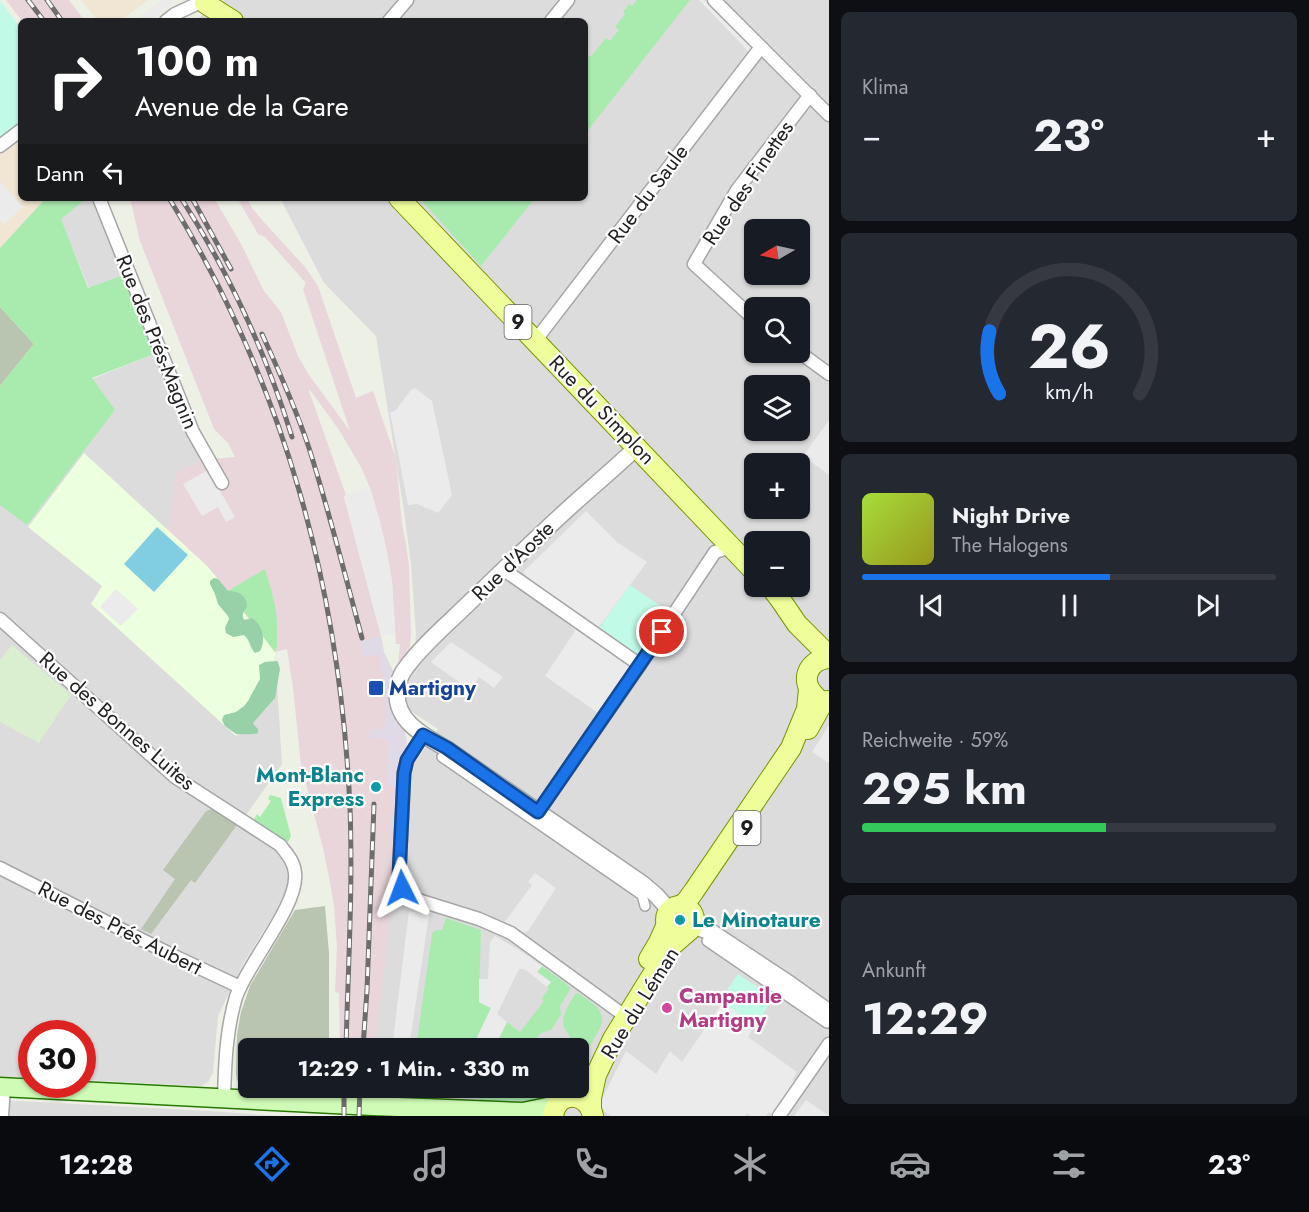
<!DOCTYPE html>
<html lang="de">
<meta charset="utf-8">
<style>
:root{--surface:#171b24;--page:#242831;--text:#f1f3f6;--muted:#9ea1a6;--line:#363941;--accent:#1a73e8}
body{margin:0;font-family:Jost,sans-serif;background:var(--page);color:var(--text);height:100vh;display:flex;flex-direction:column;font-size:22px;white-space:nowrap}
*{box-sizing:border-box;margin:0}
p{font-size:20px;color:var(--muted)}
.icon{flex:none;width:33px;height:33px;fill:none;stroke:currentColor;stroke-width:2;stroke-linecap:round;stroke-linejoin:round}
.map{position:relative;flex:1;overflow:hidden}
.sheet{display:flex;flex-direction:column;gap:12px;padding:12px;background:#0d0f14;width:480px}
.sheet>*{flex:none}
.top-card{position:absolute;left:18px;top:18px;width:570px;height:183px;border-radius:9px;box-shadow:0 2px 4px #0004;background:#202124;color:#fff;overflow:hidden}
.needle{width:39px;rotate:261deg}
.controls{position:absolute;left:744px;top:219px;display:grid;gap:12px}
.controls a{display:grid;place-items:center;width:66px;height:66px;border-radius:9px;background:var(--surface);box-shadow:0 2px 4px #0004;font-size:30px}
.speed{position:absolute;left:18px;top:1020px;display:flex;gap:12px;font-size:30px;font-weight:700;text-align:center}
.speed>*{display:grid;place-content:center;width:78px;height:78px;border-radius:50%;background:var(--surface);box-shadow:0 2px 4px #0004;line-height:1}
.speed .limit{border:9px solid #d22;background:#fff;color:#111}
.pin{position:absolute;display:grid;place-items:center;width:51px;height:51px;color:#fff;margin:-26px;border:3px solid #fff;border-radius:50%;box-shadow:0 2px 6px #0007}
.me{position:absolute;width:66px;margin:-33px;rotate:357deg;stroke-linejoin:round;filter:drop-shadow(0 0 4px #0008)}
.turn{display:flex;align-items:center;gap:21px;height:126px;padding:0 18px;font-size:27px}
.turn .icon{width:78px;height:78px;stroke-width:2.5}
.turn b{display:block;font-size:42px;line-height:51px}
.then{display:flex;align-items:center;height:57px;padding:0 18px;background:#0003;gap:12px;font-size:22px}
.big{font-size:45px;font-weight:700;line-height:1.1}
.sheet .card{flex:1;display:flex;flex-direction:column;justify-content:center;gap:9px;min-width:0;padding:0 21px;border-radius:9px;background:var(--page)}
.sheet .dial{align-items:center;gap:0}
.dial svg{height:156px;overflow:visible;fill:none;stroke:var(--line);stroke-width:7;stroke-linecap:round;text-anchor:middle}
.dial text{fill:var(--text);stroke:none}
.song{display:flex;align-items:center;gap:18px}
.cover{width:72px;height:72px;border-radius:9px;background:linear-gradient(135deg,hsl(80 70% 55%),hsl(60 70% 35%))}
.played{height:6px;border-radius:3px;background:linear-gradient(90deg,var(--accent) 60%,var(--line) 60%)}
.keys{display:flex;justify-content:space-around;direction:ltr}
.heat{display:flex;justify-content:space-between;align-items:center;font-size:33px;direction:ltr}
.charge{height:9px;border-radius:4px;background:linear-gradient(90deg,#34c759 59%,var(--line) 0)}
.trip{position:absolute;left:238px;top:1038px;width:351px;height:60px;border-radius:9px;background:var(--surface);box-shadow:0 2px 4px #0004;font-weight:700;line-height:60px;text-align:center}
.tab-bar{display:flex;height:96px;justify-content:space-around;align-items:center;background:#090b0e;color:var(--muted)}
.tab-bar .icon{width:42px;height:42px}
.tab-bar .selected{color:var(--accent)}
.tab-bar b{font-size:27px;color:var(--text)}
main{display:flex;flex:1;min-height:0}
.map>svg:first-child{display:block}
.residential{fill:#dddcdc;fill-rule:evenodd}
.commercial{fill:#f1e6d3}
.industrial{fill:#e9d6db;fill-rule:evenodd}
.education{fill:#ecffde}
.construction{fill:#b9c5b0}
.farmland{fill:#daefcf}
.grass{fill:#a9ebaf}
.forest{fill:#98d0a8}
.park{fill:#c1fbe7}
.pitch{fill:#81cee1}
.parking{fill:#ebebeb}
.plaza{fill:#e0d9e6}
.pier{fill:#fff}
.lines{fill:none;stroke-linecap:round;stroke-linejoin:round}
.pedestrian-casing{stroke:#a6a6a6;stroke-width:12}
.minor-casing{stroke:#a6a6a6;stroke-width:15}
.tertiary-casing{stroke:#a6a6a6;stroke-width:18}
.secondary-casing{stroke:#277902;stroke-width:21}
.primary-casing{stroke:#739900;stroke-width:22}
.pedestrian{stroke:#fff;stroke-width:9}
.minor{stroke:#fff;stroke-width:12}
.tertiary{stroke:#fff;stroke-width:15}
.secondary{stroke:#d0fbb7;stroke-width:18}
.primary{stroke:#effe9b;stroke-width:20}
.rail-casing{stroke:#6d6d6d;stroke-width:5}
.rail{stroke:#fff;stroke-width:3;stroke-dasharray:9;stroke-linecap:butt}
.route-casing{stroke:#114b97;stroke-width:15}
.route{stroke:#1a73e8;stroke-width:10}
.transit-dot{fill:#1a4fb4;stroke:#fff;stroke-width:2}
.culture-dot{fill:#0f9aa8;stroke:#fff;stroke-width:2}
.hotel-dot{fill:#d1479c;stroke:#fff;stroke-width:2}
.labels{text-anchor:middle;stroke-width:4.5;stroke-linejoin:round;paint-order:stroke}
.shield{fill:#fff;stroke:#626262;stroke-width:1.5}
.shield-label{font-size:20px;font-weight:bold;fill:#1f1f1f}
.street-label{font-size:21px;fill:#1f1f1f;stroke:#fff}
.transit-label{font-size:21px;font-weight:bold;fill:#164399;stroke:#fff;text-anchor:start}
.culture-label{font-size:21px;font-weight:bold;fill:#0d838f;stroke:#fff;text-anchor:end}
.hotel-label{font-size:21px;font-weight:bold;fill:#b23c85;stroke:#fff;text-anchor:start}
</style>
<main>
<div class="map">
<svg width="829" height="1116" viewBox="0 0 829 1116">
<rect width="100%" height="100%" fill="#edf0e5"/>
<!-- residential -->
<g class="residential">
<path d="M224,0H829V1116H366V1088H579V1048H372L392,895L398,889L409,774L413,765L438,729L412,712L406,705L403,698L406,682L412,675L416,634L411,564L404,511L376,336L324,283L280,198H585V21H194ZM754,230H800V274H754ZM754,308H800V352H754ZM754,386H800V430H754ZM754,464H800V508H754ZM754,542H800V586H754Z"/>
<polygon points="87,198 94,198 126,274 89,288 60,219"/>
<polygon points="157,353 203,460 168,530 275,652 282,764 239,825 272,846 286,860 290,877 282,902 244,962 218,1016 213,1073 208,1082 201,1086 83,1080 82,1034 32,1034 31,1078 0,1076 0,505 28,525 92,379"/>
<polygon points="0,1100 209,1111 281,1116 0,1116"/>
</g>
<!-- commercial -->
<g class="commercial">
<polygon points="81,0 148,0 120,21 98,21"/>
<polygon points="21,135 21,198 46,198 0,248 0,150"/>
</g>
<!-- industrial -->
<g class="industrial">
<polygon points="6,0 69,0 85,21 22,21"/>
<path d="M130,198H214L241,244L264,291L281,312L298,356L309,375L350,431L303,289L306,283L265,237L258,234L237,198H247L252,208L263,221L305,267L318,286L356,398L373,391L396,459L402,524L406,544L409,566L411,636L395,793L391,910L375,1048H340L339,993L335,992L337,946L334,907L330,882L323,848L301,765L293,688L287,649L275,652L208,567L168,530L176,473L203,460L235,457L228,443L214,429L140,241ZM310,390L339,430L362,469L370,488L383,535L392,581L396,644H400L391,740L381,636L344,497L346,495L309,391Z"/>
</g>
<!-- education -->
<polygon class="education" points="84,453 208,567 275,652 273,698 236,736 91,604 102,586 28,527"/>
<!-- construction -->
<g class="construction">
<polygon points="0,307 34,344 0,386"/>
<polygon points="212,809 237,825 195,883 191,880 151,934 141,929 175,879 163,870 206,811"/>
<polygon points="325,906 329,953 329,1040 325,1043 324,1048 249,1048 249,1087 241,1085 237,1080 236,1073 237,1035 241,1012 250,986 295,910"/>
</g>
<!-- farmland -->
<polygon class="farmland" points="12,645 71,695 39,743 0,722 0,660"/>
<!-- grass -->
<g class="grass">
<polygon points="637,0 690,0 585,134 585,59 592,55 606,38 610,41 619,30 615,27 625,14 623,12 629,4 632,6"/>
<polygon points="46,198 87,198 61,219 88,288 126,274 157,353 92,378 115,410 27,525 0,505 0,386 34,344 0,307 0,248"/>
<polygon points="419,198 535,198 481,266"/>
<path d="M265,569C272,592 278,609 277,633C277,640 278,646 275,652L228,591Z"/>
<polygon points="270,795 281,798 291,836 288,842 253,821 257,814 260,817 271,801 268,799"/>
<polygon points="446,918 481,930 479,1002 491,1008 472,1048 416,1048 432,934 436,930 442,930"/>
<path d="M542,966L570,987V990L560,1006L561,1015L551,1030C540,1032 535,1037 533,1047L534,1048H494L507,1022L520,1032L544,1001L541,999L549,989L547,987L551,982L537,972Z"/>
<path d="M578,993C590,1002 608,1010 600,1028L579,1066V1048H576C574,1042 570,1037 566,1031C558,1019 569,1005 575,994Z"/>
<polygon points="489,1088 566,1088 562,1092 543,1101 479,1100 478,1094 488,1095"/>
</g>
<!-- forest -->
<g class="forest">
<path d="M214,578L218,579L228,591C239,591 247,595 247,607C244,611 241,615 244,620L252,618C263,626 266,639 260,651L255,653C250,648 250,640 244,635L233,637L226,633L225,628L229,619L228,616L218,604L215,594L210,584V581Z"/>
<path d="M277,661L278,662L280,669L275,698L253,723L254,725L258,729V733C253,735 242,734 236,734L225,726L222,720L224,715L236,712L244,706L248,701L260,679L259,665L265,662Z"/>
</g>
<!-- park -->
<g class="park">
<polygon points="0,1 21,28 21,121 0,137"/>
<polygon points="630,585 666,610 637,655 599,628"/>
<polygon points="738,974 774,998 755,1025 720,1000"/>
</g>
<!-- pitch -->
<polygon class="pitch" points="157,527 188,555 154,592 124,564"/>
<!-- parking -->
<g class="parking">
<polygon points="162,0 173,0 171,5 150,21 135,21"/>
<polygon points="699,0 704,0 752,49 749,52"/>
<polygon points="0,181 23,207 4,224 0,219"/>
<polygon points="415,388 432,401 452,495 438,513 417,504 408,505 390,412 395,411 411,390"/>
<polygon points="829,420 829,475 803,456"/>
<polygon points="208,470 235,517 226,522 218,507 202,516 183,484"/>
<polygon points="370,487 379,518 387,551 392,581 395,634 381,636 344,496"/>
<polygon points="586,511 617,542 647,562 599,627 637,655 598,713 545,676 575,631 523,572"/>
<polygon points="116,589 138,609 121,626 100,607"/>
<polygon points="451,642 503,677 494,688 479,677 470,690 431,662"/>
<polygon points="829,725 829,763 812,752"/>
<polygon points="535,873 556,888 528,931 523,933 504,923 532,885 528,882"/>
<polygon points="409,911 429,915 409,1048 392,1048"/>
<polygon points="495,936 519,950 542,966 537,972 551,982 547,987 527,971 523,969 519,969 497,1014 507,1022 494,1048 472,1048 491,1008 479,1002 479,979 488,979 490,942"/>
<polygon points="723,1002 755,1025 748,1037 797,1072 792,1080 795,1082 772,1114 769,1112 766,1116 751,1116 747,1113 745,1116 611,1116 604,1111 600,1103 626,1051 656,1074 670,1051 682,1062"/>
<polygon points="375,1088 443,1088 443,1094 431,1093 430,1097 375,1094"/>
<polygon points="806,1100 829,1116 794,1116"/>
</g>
<!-- plaza -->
<polygon class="plaza" points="381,636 384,652 394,673 392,711 396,719 405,733 407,742 405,752 403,756 398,759 396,786 388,786 387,739 370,739 370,729 380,729 381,727 385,727 385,719 387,718 383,685 385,684 383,674 382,674 379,655 363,656 360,641"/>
<!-- pier -->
<polygon class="pier" points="339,1088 365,1090 364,1116 339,1116"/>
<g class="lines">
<defs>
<g id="pedestrian">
<polyline points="442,757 642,895 645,906"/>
<polyline points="707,941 827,1023"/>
</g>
<g id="minor">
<polyline points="714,0 829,115"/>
<polyline points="166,21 175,14 201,2"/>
<polyline points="389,21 407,0"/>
<polyline points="551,21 568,0"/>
<polyline points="0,146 21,130"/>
<polyline points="99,198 193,432 222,483"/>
<polyline points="754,319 694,264 737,190 810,95"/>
<polyline points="535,341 761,47"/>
<polyline points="799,352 829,374"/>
<polyline points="504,570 640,665"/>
<path d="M0,619L175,777L280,845C287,854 294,861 295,873C299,905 247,964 236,997C226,1030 225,1064 224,1098"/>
<path d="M423,735L407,760L404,773L399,876C401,890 406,894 418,900L479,919L511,933L618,1011"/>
<polyline points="538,812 640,665 715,552 725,549 735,550"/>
<polyline points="0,868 174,956 240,987"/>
<polyline points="2,1116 4,1087"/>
<polyline points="779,1116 829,1044"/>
</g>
<g id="tertiary">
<path d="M637,447C615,468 591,488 569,508C536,538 504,569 472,600C451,621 426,641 408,665C401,673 397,684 397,694C397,723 425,736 447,749L643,884L656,895L670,911"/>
<polyline points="693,926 713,933 790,984 829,1012"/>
</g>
<polyline id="secondary" points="0,1087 373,1106 523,1112 557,1105"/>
<g id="primary">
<polyline points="205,3 233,21"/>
<polyline points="399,198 754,571"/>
<polyline points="770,586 780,599 797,624 829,656"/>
<path d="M816,697C799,682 807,660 829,658"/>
<polyline points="808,729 822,704 827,701"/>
<polyline points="680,906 686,902 694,891 791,748 807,709 809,689"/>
<circle cx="680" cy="920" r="14"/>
<polyline points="649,959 659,942 667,924"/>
<polyline points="591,1109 591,1098 596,1075 613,1039 669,948 685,934"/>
<path d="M553,1116C557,1090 588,1091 593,1116"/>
</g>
</defs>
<!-- pedestrian casing -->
<use href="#pedestrian" class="pedestrian-casing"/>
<!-- minor casing -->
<use href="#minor" class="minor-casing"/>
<!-- tertiary casing -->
<use href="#tertiary" class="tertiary-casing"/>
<!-- secondary casing -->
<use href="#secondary" class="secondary-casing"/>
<!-- primary casing -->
<use href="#primary" class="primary-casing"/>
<!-- pedestrian -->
<use href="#pedestrian" class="pedestrian"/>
<!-- minor -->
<use href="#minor" class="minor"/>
<!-- tertiary -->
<use href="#tertiary" class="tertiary"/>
<!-- secondary -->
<use href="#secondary" class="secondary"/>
<!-- primary -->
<use href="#primary" class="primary"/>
<defs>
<g id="rail">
<polyline points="28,0 44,21"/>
<polyline points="47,0 62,21"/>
<path d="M169,198C285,386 340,588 350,808C353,888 348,969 346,1048"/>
<path d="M181,198C228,271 266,353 292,437"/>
<polyline points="192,198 231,269"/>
<path d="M262,334C279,371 296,409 309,448C329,511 345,575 362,638"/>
<polyline points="363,1048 367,990 374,804"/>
<polyline points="344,1116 344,1088"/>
<polyline points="359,1116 360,1088"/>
</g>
</defs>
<!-- rail casing -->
<use href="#rail" class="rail-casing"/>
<!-- rail -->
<use href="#rail" class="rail"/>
</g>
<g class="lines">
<defs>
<polyline id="route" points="402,888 399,876 404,773 407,760 423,735 447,748 538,812 662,632"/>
</defs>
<!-- route casing -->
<use href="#route" class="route-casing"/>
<!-- route -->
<use href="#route" class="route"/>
</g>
<!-- markers -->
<rect class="transit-dot" x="368" y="680" width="16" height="16" rx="3"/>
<g class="culture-dot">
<circle cx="376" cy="787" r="6"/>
<circle cx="680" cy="920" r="6"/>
</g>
<circle class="hotel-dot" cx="667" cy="1008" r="6"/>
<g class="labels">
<!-- shield labels -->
<g class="shield">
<rect x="504.5" y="305" width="27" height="34" rx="4.5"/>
<rect x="733.5" y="811" width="27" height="34" rx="4.5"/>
</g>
<g class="shield-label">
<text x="518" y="329">9</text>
<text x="747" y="835">9</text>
</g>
<!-- street labels -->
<g class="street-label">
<text transform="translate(748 183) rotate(-56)" y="7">Rue des Finettes</text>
<text transform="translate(648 194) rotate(-53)" y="7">Rue du Saule</text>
<text transform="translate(157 342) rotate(68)" y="7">Rue des Prés-Magnin</text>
<text transform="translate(602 410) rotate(46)" y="7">Rue du Simplon</text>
<text transform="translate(513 561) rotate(-44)" y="7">Rue d'Aoste</text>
<text transform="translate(117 721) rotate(41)" y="7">Rue des Bonnes Luites</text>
<text transform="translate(120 928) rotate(27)" y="7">Rue des Prés Aubert</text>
<text transform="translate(640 1003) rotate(-58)" y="7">Rue du Léman</text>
</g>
<!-- transit labels -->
<g class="transit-label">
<text x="389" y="695">Martigny</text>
</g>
<!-- culture labels -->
<g class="culture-label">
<text x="364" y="782">Mont-Blanc<tspan x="364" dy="24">Express</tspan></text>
<text x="692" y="927" text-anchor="start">Le Minotaure</text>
</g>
<!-- hotel labels -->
<g class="hotel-label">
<text x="679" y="1003">Campanile<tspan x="679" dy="24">Martigny</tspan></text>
</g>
</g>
</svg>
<div class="controls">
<a><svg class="needle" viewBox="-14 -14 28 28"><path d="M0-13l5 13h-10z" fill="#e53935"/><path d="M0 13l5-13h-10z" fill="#9ea1a6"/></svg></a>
<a><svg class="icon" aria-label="search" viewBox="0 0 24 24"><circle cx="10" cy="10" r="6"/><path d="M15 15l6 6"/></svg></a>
<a><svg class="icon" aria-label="layers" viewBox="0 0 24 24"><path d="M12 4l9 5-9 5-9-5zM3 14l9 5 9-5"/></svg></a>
<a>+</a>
<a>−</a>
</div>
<div class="speed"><div class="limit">30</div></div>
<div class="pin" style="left:662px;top:632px;background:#d93025"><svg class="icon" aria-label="arrive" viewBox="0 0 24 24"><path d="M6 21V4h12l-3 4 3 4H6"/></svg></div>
<svg class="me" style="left:402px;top:888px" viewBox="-20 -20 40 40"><path d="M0-17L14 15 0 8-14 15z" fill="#1a73e8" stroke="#fff" stroke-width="4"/></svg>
<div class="trip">12:29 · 1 Min. · 330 m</div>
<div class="top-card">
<div class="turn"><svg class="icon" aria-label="right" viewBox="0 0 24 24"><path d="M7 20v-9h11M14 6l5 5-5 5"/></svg><div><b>100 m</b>Avenue de la Gare</div></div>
<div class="then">Dann<svg class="icon" aria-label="left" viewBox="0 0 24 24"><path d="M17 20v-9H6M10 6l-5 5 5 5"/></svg></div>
</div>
</div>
<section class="sheet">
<div class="card"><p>Klima</p>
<div class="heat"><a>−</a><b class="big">23°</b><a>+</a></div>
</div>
<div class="card dial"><svg viewBox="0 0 100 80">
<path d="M14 69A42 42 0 1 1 86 69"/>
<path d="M14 69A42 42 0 0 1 9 37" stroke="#1a73e8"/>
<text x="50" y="56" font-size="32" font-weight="700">26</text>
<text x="50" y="72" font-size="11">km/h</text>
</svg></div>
<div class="card">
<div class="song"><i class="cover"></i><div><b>Night Drive</b><p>The Halogens</p></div></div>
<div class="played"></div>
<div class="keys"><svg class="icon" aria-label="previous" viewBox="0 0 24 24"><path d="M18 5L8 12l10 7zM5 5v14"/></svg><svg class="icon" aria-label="pause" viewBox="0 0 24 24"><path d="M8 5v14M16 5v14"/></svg><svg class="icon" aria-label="next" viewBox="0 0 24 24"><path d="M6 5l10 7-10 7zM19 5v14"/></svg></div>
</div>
<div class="card"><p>Reichweite · 59%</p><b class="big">295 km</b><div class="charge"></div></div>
<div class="card"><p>Ankunft</p><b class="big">12:29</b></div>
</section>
</main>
<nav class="tab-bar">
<b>12:28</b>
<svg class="icon selected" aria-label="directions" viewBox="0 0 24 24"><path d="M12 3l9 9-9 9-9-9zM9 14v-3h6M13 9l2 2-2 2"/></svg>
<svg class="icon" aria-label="music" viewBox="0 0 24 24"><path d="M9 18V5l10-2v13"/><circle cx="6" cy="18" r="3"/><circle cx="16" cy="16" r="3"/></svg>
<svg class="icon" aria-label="phone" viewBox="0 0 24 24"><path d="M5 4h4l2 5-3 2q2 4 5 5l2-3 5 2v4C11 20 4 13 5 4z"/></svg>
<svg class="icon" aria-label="climate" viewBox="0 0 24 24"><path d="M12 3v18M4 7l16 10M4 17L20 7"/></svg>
<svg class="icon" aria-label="car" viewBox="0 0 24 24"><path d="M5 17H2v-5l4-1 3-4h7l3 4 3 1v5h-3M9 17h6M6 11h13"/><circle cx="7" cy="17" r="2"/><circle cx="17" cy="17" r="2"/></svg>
<svg class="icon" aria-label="filters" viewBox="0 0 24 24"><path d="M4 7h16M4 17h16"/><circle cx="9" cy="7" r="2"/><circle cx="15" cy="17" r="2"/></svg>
<b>23°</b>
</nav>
